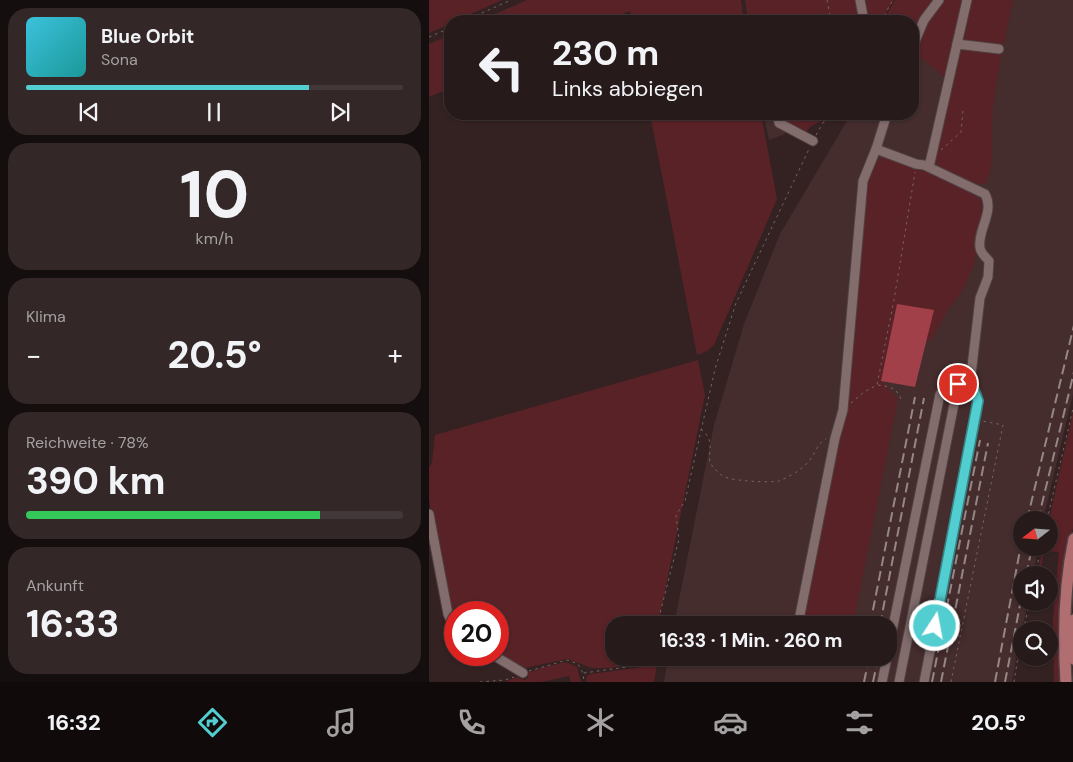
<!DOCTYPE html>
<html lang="de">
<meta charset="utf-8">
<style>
:root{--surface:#271a1a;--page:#332727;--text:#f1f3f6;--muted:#a4a1a2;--line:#433839;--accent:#52cdd0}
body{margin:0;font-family:"DM Sans",sans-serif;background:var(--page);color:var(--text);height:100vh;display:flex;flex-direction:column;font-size:19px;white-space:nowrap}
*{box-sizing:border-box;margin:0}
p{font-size:16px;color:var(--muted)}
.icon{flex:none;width:28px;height:28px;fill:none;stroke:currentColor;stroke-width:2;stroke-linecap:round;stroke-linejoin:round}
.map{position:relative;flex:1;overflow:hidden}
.details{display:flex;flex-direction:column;gap:8px;padding:8px;background:#150e0e;width:429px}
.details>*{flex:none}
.banner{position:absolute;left:15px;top:15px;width:475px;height:105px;border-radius:20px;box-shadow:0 1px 4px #0004,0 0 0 1px var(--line);background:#271a1a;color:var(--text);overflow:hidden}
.needle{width:32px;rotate:253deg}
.controls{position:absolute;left:584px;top:511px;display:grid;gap:10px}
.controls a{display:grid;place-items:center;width:45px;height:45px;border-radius:50%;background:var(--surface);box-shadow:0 1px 4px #0004,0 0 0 1px var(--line);font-size:25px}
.speed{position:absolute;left:15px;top:601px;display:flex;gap:10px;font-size:25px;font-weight:700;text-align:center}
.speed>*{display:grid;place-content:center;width:65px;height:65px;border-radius:50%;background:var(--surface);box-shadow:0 1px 4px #0004,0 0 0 1px var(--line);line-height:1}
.speed .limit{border:8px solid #d22;background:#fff;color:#111}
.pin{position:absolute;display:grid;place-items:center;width:42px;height:42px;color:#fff;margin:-21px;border:2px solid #fff;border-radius:50%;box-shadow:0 1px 5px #0007}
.me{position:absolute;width:55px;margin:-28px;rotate:11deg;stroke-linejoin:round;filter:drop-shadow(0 0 4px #0008)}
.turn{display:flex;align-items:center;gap:18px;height:105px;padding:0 25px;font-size:22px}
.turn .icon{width:65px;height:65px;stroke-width:2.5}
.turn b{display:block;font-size:35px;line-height:42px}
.big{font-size:38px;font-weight:700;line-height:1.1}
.details .card{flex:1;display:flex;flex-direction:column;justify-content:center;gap:8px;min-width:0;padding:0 18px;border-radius:20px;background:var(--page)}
.details .dial{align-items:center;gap:0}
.dial b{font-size:65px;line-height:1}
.song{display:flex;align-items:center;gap:15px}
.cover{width:60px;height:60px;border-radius:8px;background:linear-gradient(135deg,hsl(190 70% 55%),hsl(180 70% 35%))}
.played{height:5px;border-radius:2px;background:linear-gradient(90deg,var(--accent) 75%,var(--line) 75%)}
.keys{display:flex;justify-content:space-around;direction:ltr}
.heat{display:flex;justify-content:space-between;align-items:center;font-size:28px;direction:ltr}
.charge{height:8px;border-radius:4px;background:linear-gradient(90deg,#34c759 78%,var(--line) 0)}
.trip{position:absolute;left:176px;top:616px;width:292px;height:50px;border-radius:20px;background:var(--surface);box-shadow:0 1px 4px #0004,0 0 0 1px var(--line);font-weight:700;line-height:50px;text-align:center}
.dock{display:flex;height:80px;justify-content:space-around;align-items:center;background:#100a0a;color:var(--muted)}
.dock .icon{width:35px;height:35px}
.dock .current{color:var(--accent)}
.dock b{font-size:22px;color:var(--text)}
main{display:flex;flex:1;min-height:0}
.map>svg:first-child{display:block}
.built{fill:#452c2d}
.green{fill:#592227}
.water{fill:#a14049}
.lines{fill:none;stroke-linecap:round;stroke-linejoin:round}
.minor-casing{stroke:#4f4041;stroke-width:11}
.major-casing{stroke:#4f4041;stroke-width:14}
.path{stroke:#756565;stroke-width:1;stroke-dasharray:2.5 4;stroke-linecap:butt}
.minor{stroke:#826c6c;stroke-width:9}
.major{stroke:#b16e71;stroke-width:11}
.rail{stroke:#968787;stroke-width:2;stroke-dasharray:10 5;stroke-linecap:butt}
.route-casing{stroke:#358587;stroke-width:12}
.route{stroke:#52cdd0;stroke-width:9}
</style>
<main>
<section class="details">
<div class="card">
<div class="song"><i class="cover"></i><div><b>Blue Orbit</b><p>Sona</p></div></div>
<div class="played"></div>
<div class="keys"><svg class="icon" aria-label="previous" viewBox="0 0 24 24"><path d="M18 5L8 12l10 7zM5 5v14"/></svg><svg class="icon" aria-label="pause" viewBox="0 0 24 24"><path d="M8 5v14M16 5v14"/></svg><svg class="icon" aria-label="next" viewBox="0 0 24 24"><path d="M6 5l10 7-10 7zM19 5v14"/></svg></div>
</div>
<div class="card dial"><b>10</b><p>km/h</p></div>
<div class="card"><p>Klima</p>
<div class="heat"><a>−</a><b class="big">20.5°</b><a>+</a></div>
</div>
<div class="card"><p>Reichweite · 78%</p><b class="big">390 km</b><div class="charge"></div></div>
<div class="card"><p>Ankunft</p><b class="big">16:33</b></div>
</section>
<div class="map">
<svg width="645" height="682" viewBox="0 0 645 682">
<rect width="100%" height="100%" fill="#342222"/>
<!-- built -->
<g class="built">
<polygon points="486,0 644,0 644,394 614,520 592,520 592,548 609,548 604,575 592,575 592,602 599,603 591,636 583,682 235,682 239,658 460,658 460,625 245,625 285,425 315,324 351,234 422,114 484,114 484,21"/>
<polygon points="334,114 351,114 356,134 340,140"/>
</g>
<!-- green -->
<g class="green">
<polygon points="0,0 73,0 26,21 21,21 21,24 0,33"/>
<polygon points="98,0 312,0 315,21 203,21 201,11 177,21 51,21"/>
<polygon points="316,0 465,0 452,21 319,21"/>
<path d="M466,0H584C576,42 564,84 563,127C563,142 565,172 556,184C543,184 508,176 507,159C506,152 510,143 511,136C515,118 519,100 523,83L490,56L484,54V21H454Z"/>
<polygon points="21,35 21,88 0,97 0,44"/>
<polygon points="221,114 332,114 348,199 285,345 278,351 268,355"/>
<polygon points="353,114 401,114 395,124 394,120 381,127 377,132 361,126"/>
<path d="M454,156C483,167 528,181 552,200L554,212L545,264L533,291L518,311L502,340L497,341L504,310L452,381L469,399L424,625H372L418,396L437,180L440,170Z"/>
<polygon points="269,360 276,395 229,625 185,625 185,658 222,658 222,660 181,668 163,668 138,659 96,668 69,653 69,612 26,612 26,621 3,519 0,498 0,467 3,463 6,435"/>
<polygon points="644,412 645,523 639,551 633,682 625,682 624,620 630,552 615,551 611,575 608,575 614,548 620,548 620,520"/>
<polygon points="137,662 148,667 152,682 142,682 140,676 112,682 76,682 88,677 95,680 99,678 99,673 115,667"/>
<polygon points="228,665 225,682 157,682 158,676 162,674"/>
</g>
<!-- water -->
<polygon class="water" points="468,304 505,310 486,387 452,381"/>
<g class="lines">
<defs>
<g id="minor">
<polyline points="431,0 435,21"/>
<polyline points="528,44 570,49"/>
<polyline points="484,46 495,20 510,0"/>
<polyline points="348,114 350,123 384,141"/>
<path d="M447,149L487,164L495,165L556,194C566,212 548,230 551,248C552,254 557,257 560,261L559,277L551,298L542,375"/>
<polyline points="500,167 538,0"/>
<polyline points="0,514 19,614 26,629"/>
<polyline points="369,625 406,438 414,410 434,181 447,149 458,114"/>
<path d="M460,646L511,394C519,383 541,379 548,395C550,401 548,408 547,415L495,682"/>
<polyline points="64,655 94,673"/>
<polyline points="453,682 458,658"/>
<polyline points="470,682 529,384"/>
</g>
<g id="major">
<polyline points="645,620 645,659"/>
<path d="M637,682C634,634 635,586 645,539"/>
</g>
</defs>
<!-- minor casing -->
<use href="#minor" class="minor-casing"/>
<!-- major casing -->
<use href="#major" class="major-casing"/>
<!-- path -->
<g class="path">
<polyline points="398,0 402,21"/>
<polyline points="330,18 331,21"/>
<polyline points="35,21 82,0"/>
<polyline points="452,21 464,0"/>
<polyline points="0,37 21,28"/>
<polyline points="387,135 399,114"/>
<polyline points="512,150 532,132 534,111"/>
<path d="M449,385C461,387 467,387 472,399"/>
<polyline points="422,403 435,392 448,385 465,300 486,172"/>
<path d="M272,429C290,444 274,455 284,467C287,470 292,476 296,477C305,481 341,483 350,481C356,479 372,470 376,465C386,457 386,445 397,439"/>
<polyline points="618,520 645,404"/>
<polyline points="606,575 612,548"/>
<polyline points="228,625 250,539 247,515 256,501 286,369 307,303 381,147"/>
<polyline points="594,630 601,602"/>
<polyline points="203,666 205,658"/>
<polyline points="100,671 138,660 149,664 154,673 155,682"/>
<polyline points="155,673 219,664 220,658"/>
<polyline points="51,682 76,680 85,677"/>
<polyline points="522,682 574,425 553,421"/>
<polyline points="585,682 592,638"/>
</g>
<!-- minor -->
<use href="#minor" class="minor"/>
<!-- major -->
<use href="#major" class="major"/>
<!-- rail -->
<g class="rail">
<polyline points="598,520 645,325"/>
<polyline points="609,520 645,372"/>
<polyline points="597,575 603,548"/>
<polyline points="441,625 486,397"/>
<polyline points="451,625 495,398"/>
<polyline points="435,682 440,658"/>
<polyline points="444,682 449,658"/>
<polyline points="503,682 551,440"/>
<polyline points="512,682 559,443"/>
<polyline points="566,682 592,545"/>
<polyline points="576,682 592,600"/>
</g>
</g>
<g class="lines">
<defs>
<polyline id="route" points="506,626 549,401 544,388 529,384"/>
</defs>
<!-- route casing -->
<use href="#route" class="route-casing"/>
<!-- route -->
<use href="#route" class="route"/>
</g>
</svg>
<div class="controls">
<a><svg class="needle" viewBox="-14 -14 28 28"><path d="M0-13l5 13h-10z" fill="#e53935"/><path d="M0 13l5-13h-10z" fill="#a4a1a2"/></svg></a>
<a><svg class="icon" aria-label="sound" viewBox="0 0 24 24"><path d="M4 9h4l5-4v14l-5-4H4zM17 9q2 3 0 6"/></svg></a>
<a><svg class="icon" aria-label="search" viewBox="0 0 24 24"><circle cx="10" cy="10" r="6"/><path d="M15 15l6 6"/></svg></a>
</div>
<div class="speed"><div class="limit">20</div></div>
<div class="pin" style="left:529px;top:384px;background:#d93025"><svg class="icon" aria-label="arrive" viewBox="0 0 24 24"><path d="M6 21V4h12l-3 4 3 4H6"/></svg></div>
<svg class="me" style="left:506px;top:626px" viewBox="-20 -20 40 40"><circle r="17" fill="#52cdd0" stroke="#fff" stroke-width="3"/><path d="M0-11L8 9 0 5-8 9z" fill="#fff"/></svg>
<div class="trip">16:33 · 1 Min. · 260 m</div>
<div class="banner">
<div class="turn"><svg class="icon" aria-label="left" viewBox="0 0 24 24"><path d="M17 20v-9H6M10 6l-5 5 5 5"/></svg><div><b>230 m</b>Links abbiegen</div></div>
</div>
</div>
</main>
<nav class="dock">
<b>16:32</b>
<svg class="icon current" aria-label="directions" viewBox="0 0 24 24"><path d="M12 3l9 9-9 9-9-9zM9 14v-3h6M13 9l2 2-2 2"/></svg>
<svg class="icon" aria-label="music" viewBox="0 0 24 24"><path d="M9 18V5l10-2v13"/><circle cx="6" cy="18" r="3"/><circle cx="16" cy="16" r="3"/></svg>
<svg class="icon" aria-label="phone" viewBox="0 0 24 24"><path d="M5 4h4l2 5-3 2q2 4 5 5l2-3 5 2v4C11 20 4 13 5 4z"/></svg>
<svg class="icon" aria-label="climate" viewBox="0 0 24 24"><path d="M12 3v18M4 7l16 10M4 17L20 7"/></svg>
<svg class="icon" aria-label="car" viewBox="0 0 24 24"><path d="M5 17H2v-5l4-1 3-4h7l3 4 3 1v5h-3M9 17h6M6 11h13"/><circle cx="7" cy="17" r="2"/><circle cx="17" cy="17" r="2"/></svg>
<svg class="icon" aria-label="filters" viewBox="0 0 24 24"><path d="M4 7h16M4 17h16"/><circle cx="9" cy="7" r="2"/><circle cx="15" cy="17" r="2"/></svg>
<b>20.5°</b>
</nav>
